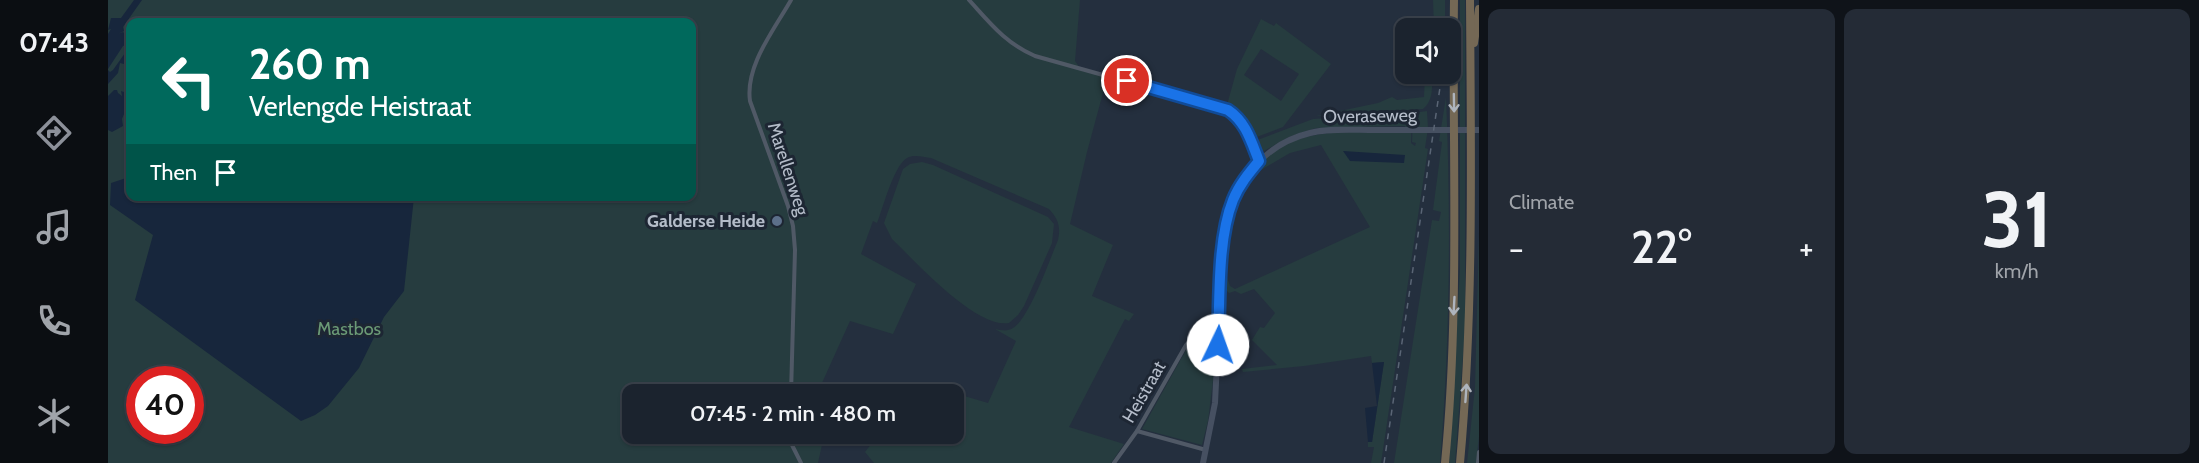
<!DOCTYPE html>
<meta charset="utf-8">
<style>
:root{--surface:#1b232e;--page:#242b36;--text:#f1f3f6;--muted:#a0a4aa;--line:#39404a;--accent:#8c9099}
body{margin:0;font-family:Cabin,sans-serif;background:var(--page);color:var(--text);height:100vh;display:flex;flex-direction:column;font-size:22px;white-space:nowrap}
*{box-sizing:border-box;margin:0}
p{font-size:20px;color:var(--muted)}
.icon{flex:none;width:33px;height:33px;fill:none;stroke:currentColor;stroke-width:2;stroke-linecap:round;stroke-linejoin:round}
.map{position:relative;flex:1;overflow:hidden}
.drawer{display:flex;flex-direction:column;gap:9px;padding:9px;background:#0f1319;width:720px}
.drawer>*{flex:none}
.top-card{position:absolute;left:18px;top:18px;width:570px;height:183px;border-radius:12px;box-shadow:0 2px 4px #0004,0 0 0 2px var(--line);background:#00695c;color:#fff;overflow:hidden}
.controls{position:absolute;left:1287px;top:18px;display:grid;gap:12px}
.controls a{display:grid;place-items:center;width:66px;height:66px;border-radius:12px;background:var(--surface);box-shadow:0 2px 4px #0004,0 0 0 2px var(--line);font-size:30px}
.speed{position:absolute;left:18px;top:366px;display:flex;gap:12px;font-size:30px;font-weight:700;text-align:center}
.speed>*{display:grid;place-content:center;width:78px;height:78px;border-radius:50%;background:var(--surface);box-shadow:0 2px 4px #0004,0 0 0 2px var(--line);line-height:1}
.speed .limit{border:9px solid #d22;background:#fff;color:#111}
.pin{position:absolute;display:grid;place-items:center;width:51px;height:51px;color:#fff;margin:-26px;border:3px solid #fff;border-radius:50%;box-shadow:0 2px 6px #0007}
.me{position:absolute;width:66px;margin:-33px;rotate:3deg;stroke-linejoin:round;filter:drop-shadow(0 0 4px #0008)}
.turn{display:flex;align-items:center;gap:21px;height:126px;padding:0 24px;font-size:27px}
.turn .icon{width:78px;height:78px;stroke-width:2.5}
.turn b{display:block;font-size:42px;line-height:51px}
.then{display:flex;align-items:center;height:57px;padding:0 24px;background:#0003;gap:12px;font-size:22px}
.big{font-size:45px;font-weight:600;line-height:1.1}
.drawer .tile{flex:1;display:flex;flex-direction:column;justify-content:center;gap:9px;min-width:0;padding:0 21px;border-radius:12px;background:var(--page)}
.drawer .dial{align-items:center;gap:0}
.dial b{font-size:78px;line-height:1}
.heat{display:flex;justify-content:space-between;align-items:center;font-size:33px;direction:ltr}
.drawer .tiles{flex:1;display:grid;gap:9px;grid-template-columns:repeat(2,1fr)}
.trip{position:absolute;left:514px;top:384px;width:342px;height:60px;border-radius:12px;background:var(--surface);box-shadow:0 2px 4px #0004,0 0 0 2px var(--line);font-weight:600;line-height:60px;text-align:center}
main{display:flex;flex:1;min-height:0}
.tabs{display:flex;flex-direction:column;width:108px;justify-content:space-around;align-items:center;background:#0b0e12;color:var(--muted)}
.tabs .icon{width:42px;height:42px}
.tabs .selected{color:var(--accent)}
.tabs b{font-size:27px;color:var(--text)}
.map>svg:first-child{display:block}
.green{fill:#263c3f;fill-rule:evenodd}
.water{fill:#17263c}
.lines{fill:none;stroke-linecap:round;stroke-linejoin:round}
.street{stroke:#505966;stroke-width:4}
.secondary{stroke:#465061;stroke-width:6}
.highway{stroke:#746855;stroke-width:8}
.rail{stroke:#5a6575;stroke-width:1.5;stroke-dasharray:6 6;stroke-linecap:butt}
.oneway{stroke:#aeb4bd}
.route-casing{stroke:#114b97;stroke-width:15}
.route{stroke:#1a73e8;stroke-width:10}
.service-dot{fill:#5c6f8a;stroke:#1d2633;stroke-width:2}
.labels{text-anchor:middle;stroke-width:6;stroke-linejoin:round;paint-order:stroke}
.street-label{font-size:18px;fill:#b4bcc9;stroke:#1d2633}
.poi-label{font-size:18px;font-weight:bold;fill:#b4bcc9;stroke:#1d2633;text-anchor:end}
.park-label{font-size:18px;fill:#6b9a76;stroke:#1d2633}
</style>
<main>
<nav class="tabs">
<b>07:43</b>
<svg class="icon selected" aria-label="directions" viewBox="0 0 24 24"><path d="M12 3l9 9-9 9-9-9zM9 14v-3h6M13 9l2 2-2 2"/></svg>
<svg class="icon" aria-label="music" viewBox="0 0 24 24"><path d="M9 18V5l10-2v13"/><circle cx="6" cy="18" r="3"/><circle cx="16" cy="16" r="3"/></svg>
<svg class="icon" aria-label="phone" viewBox="0 0 24 24"><path d="M5 4h4l2 5-3 2q2 4 5 5l2-3 5 2v4C11 20 4 13 5 4z"/></svg>
<svg class="icon" aria-label="climate" viewBox="0 0 24 24"><path d="M12 3v18M4 7l16 10M4 17L20 7"/></svg>
</nav>
<div class="map">
<svg width="1371" height="463" viewBox="0 0 1371 463">
<rect width="100%" height="100%" fill="#242f3e"/>
<!-- green -->
<g class="green">
<path d="M0,0H972L967,61L974,71L999,78L979,152L962,224L1005,245L984,296L1026,314L1021,321L1017,319L961,427L1016,444L1003,463H766L757,452L771,434H846V394H799L809,382L880,403L908,341L887,329C893,330 899,332 905,328C921,319 942,259 950,240C953,226 950,219 941,209L823,158C815,157 806,154 799,158C786,165 775,208 769,223L765,221L753,254L808,284L785,334L742,321L709,394H525V434H692L715,440L710,463H0ZM22,22H584V196H22ZM32,380H82V430H32Z"/>
<polygon points="1325,0 1337,0 1337,28 1326,28"/>
<polygon points="1352,0 1357,0 1357,328 1347,463 1341,463 1352,269"/>
<path d="M1153,19L1166,26L1168,23L1223,64L1175,127L1146,138L1132,115L1119,105L1129,69ZM1153,49L1191,74L1173,101L1136,75Z"/>
<path d="M1317,74H1324C1324,86 1326,100 1315,109L1208,116L1270,103L1284,97L1289,100L1316,97Z"/>
<path d="M1338,97C1343,219 1342,341 1332,463H1286L1324,220L1331,221L1333,212L1325,210L1334,142L1331,141Z"/>
<path d="M1319,111L1320,128L1317,148L1320,149L1273,463H1263L1266,447H1260V442H1264L1276,362L1264,363L1263,356L1196,366L1135,372L1134,369L1169,365L1144,340L1152,327L1156,328L1167,313L1146,289L1133,294L1127,291L1121,293L1116,288L1119,277L1122,286L1127,289L1262,227L1213,145L1182,153L1141,177C1147,170 1153,161 1160,156C1196,125 1253,133 1297,133V126L1208,128L1181,137L1156,151L1150,148L1147,141L1205,119L1304,113L1303,143L1307,146L1308,143L1304,142L1305,113Z"/>
<path d="M814,162L825,165L940,217L946,224L944,243L916,306L910,315L901,323C868,329 807,261 784,239L776,223L795,169L802,164Z"/>
<polygon points="1371,233 1371,437 1368,463 1359,463 1367,387"/>
<polygon points="1078,350 1095,355 1094,361 1107,364 1100,421 1094,445 1034,429"/>
</g>
<!-- water -->
<g class="water">
<polygon points="26,0 34,0 15,27 16,31 10,34 15,32 18,35 22,33 18,40 20,44 15,46 0,69 0,34 3,29 0,30 3,18 13,18"/>
<polygon points="22,46 22,70 20,71 17,70 21,62 17,67 16,64 12,63 10,73 0,84 0,70 2,72 5,70"/>
<polygon points="6,90 9,90 10,93 14,96 13,91 19,93 22,99 14,119 15,126 4,132 0,130 0,96"/>
<polygon points="1235,151 1297,155 1296,163 1242,161"/>
<polygon points="18,178 22,201 54,196 306,197 296,291 276,317 251,368 220,406 207,415 193,421 27,300 45,235 2,205 3,183"/>
<polygon points="1276,362 1264,442 1260,442 1257,408 1269,406 1264,363"/>
</g>
<g class="lines">
<!-- street -->
<g class="street">
<path d="M683,0C666,30 637,66 642,101L680,206L685,226L687,250L683,394"/>
<path d="M861,0C882,23 897,43 927,56L1120,110C1138,122 1143,141 1151,161"/>
<polyline points="1029,431 1098,450"/>
<polyline points="682,434 684,445 693,463"/>
<polyline points="1006,463 1029,431 1078,345 1112,307"/>
<polyline points="1370,463 1371,452"/>
</g>
<!-- secondary -->
<path class="secondary" d="M1095,463L1107,403L1115,240C1125,190 1148,146 1202,133C1222,128 1245,130 1266,130C1301,130 1336,130 1371,130"/>
<!-- highway -->
<g class="highway">
<polyline points="1366,43 1371,9"/>
<path d="M1337,463C1352,309 1344,154 1346,0"/>
<path d="M1352,463C1366,309 1363,154 1362,0"/>
</g>
<!-- rail -->
<polyline class="rail" points="1276,463 1334,74"/>
</g>
<!-- one-way arrows -->
<defs><path id="oneway-shaft" d="M-6 0H5M1.5-3L5.5 0L1.5 3" fill="none" stroke-width="1.6" stroke-linecap="round" stroke-linejoin="round" transform="scale(1.5)"/></defs>
<g class="oneway">
<use href="#oneway-shaft" transform="translate(1346 103) rotate(89)"/>
<use href="#oneway-shaft" transform="translate(1346 306) rotate(93)"/>
<use href="#oneway-shaft" transform="translate(1358 393) rotate(-86)"/>
</g>
<g class="lines">
<defs>
<path id="route" d="M1019,81L1120,110C1138,122 1143,141 1151,161C1141,173 1131,185 1125,200C1109,240 1112,301 1110,345"/>
</defs>
<!-- route casing -->
<use href="#route" class="route-casing"/>
<!-- route -->
<use href="#route" class="route"/>
</g>
<!-- markers -->
<circle class="service-dot" cx="669" cy="221" r="6"/>
<g class="labels">
<!-- street labels -->
<g class="street-label">
<text transform="translate(1262 116) rotate(-1)" y="6">Overaseweg</text>
<text transform="translate(680 169) rotate(72)" y="6">Marellenweg</text>
<text transform="translate(1036 392) rotate(-60)" y="6">Heistraat</text>
</g>
<!-- poi labels -->
<g class="poi-label">
<text x="657" y="227">Galderse Heide</text>
</g>
<!-- park labels -->
<g class="park-label">
<text x="241" y="335">Mastbos</text>
</g>
</g>
</svg>
<div class="controls">
<a><svg class="icon" aria-label="sound" viewBox="0 0 24 24"><path d="M4 9h4l5-4v14l-5-4H4zM17 9q2 3 0 6"/></svg></a>
</div>
<div class="speed"><div class="limit">40</div></div>
<div class="pin" style="left:1019px;top:81px;background:#d93025"><svg class="icon" aria-label="arrive" viewBox="0 0 24 24"><path d="M6 21V4h12l-3 4 3 4H6"/></svg></div>
<svg class="me" style="left:1110px;top:345px" viewBox="-20 -20 40 40"><circle r="19" fill="#fff"/><path d="M0-13L10 11 0 6-10 11z" fill="#1a73e8"/></svg>
<div class="trip">07:45 · 2 min · 480 m</div>
<div class="top-card">
<div class="turn"><svg class="icon" aria-label="left" viewBox="0 0 24 24"><path d="M17 20v-9H6M10 6l-5 5 5 5"/></svg><div><b>260 m</b>Verlengde Heistraat</div></div>
<div class="then">Then<svg class="icon" aria-label="arrive" viewBox="0 0 24 24"><path d="M6 21V4h12l-3 4 3 4H6"/></svg></div>
</div>
</div>
<section class="drawer">
<div class="tiles">
<div class="tile"><p>Climate</p>
<div class="heat"><a>−</a><b class="big">22°</b><a>+</a></div>
</div>
<div class="tile dial"><b>31</b><p>km/h</p></div>
</div>
</section>
</main>
